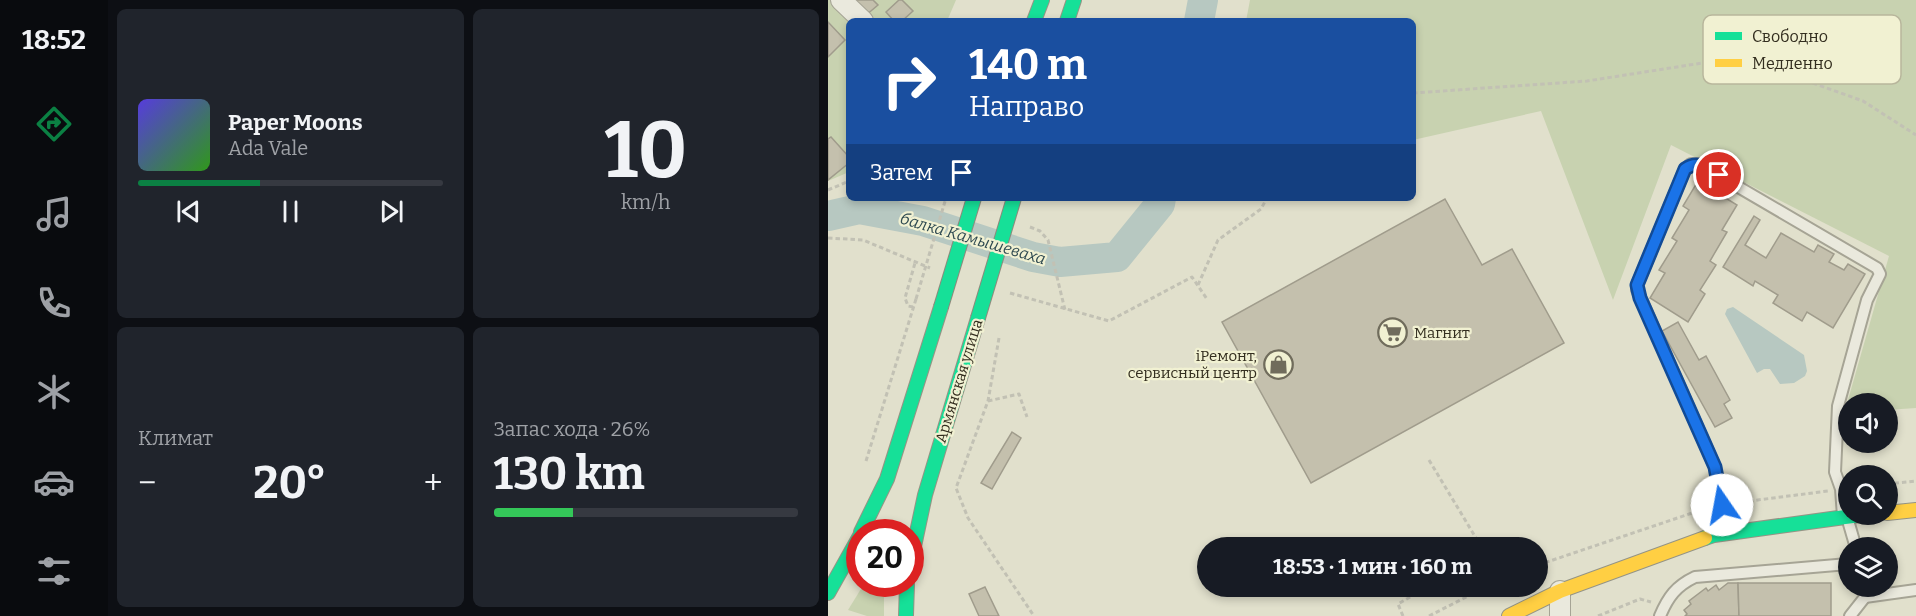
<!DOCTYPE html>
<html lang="ru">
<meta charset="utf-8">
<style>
:root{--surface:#171b24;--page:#20242c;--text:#f1f3f6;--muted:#9ea1a6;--line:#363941;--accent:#0b8043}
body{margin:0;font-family:Bitter,serif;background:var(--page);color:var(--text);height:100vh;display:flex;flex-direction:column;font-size:22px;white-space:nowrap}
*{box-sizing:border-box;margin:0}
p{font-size:20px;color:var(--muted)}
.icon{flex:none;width:33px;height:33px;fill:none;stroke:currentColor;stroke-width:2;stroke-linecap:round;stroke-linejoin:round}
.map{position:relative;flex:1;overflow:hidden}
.panel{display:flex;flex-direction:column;gap:9px;padding:9px;background:#0d0f14;width:720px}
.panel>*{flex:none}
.guide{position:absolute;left:18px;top:18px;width:570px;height:183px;border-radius:9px;box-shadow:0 3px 9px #0003;background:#1a4fa0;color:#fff;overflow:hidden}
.fabs{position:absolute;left:1010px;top:393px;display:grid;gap:12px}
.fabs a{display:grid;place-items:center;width:60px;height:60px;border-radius:50%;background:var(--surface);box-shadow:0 3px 9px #0003;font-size:30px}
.speed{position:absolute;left:18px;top:519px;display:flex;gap:12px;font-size:30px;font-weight:700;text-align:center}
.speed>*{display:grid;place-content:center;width:78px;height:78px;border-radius:50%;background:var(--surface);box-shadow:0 3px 9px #0003;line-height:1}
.speed .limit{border:9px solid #d22;background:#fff;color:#111}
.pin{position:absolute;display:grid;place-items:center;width:51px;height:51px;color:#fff;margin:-26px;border:3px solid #fff;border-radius:50%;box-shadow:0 2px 6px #0007}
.me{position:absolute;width:66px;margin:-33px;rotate:348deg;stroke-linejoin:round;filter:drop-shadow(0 0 4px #0008)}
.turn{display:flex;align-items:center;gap:21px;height:126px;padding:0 24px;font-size:27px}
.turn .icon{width:78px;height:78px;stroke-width:2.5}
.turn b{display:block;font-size:42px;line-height:51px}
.then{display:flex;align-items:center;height:57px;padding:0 24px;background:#0003;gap:12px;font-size:22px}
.big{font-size:45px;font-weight:700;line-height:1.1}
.panel .card{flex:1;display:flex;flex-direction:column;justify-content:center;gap:9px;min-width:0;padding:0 21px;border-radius:9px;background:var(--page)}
.panel .dial{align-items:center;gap:0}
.dial b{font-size:78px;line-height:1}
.song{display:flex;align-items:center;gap:18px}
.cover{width:72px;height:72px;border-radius:9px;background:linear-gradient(135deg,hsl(250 70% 55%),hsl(110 70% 35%))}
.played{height:6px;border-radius:3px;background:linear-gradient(90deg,var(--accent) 40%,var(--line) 40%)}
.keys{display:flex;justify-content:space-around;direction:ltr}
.heat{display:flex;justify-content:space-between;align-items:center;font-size:33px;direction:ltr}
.charge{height:9px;border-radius:4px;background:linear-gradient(90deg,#34c759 26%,var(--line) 0)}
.panel .tiles{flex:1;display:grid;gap:9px;grid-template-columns:repeat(2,1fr)}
.trip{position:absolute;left:369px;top:537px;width:351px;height:60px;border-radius:30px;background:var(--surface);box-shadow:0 3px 9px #0003;font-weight:700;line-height:60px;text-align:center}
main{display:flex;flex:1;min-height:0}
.dock{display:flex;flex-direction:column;width:108px;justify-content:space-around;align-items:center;background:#090b0e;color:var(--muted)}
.dock .icon{width:42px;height:42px}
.dock .on{color:var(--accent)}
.dock b{font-size:27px;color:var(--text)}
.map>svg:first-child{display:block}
.green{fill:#c8d2b0}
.water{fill:#b7c8c1}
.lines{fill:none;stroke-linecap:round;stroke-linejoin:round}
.river{stroke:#b7c8c1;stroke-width:30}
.building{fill:#c4c0ad;stroke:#a09c8c;stroke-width:1.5}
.lane-casing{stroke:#a6a495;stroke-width:14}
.street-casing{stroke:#a6a495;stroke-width:22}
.fast-casing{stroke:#959485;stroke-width:16}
.slow-casing{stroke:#959485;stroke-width:16}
.path{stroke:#c2c1b4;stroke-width:3;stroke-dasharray:4.5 3;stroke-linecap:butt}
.lane{stroke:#eae9dd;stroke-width:10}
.street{stroke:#eae9dd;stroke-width:20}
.fast{stroke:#16e098;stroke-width:14}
.slow{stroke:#ffcf43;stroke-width:14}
.fast-bridge-casing{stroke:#8c8a7c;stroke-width:16;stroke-linecap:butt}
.path-bridge{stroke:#c2c1b4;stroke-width:3;stroke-dasharray:4.5 3;stroke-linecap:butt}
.fast-bridge{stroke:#16e098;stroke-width:14}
.route-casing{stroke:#114b97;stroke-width:15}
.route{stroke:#1a73e8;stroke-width:10}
.labels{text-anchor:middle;stroke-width:4.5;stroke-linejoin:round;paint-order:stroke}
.poi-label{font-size:15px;fill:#332e1f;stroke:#f1f1d2;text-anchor:start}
.street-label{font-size:15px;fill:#332e1f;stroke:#f1f1d2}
.water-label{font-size:16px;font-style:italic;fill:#2f4a51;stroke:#f1f1d2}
.key{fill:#f1f1d2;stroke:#b8b69c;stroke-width:1.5}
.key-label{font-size:16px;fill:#332e1f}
</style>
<main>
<nav class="dock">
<b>18:52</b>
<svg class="icon on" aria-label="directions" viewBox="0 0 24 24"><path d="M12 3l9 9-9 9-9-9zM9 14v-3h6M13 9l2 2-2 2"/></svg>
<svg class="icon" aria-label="music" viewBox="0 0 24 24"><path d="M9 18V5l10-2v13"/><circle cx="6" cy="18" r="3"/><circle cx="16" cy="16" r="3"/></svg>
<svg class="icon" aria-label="phone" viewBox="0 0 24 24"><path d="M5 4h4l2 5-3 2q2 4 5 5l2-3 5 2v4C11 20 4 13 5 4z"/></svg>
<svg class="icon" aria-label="climate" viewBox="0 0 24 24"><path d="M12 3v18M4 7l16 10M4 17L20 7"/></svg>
<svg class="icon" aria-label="car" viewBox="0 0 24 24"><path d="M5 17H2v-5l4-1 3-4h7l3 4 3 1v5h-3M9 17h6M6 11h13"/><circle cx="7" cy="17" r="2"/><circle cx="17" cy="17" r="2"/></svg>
<svg class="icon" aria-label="filters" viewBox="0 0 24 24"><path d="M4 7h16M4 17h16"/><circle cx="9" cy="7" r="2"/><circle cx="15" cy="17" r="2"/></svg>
</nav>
<section class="panel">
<div class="tiles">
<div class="card">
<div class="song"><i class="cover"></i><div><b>Paper Moons</b><p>Ada Vale</p></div></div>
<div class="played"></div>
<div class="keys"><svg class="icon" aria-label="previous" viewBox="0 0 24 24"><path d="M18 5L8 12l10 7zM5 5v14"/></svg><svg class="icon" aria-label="pause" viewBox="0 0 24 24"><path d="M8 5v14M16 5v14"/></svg><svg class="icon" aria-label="next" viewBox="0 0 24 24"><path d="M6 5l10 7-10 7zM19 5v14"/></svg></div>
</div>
<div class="card dial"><b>10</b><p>km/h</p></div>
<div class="card"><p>Климат</p>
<div class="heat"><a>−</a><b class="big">20°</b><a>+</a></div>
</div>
<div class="card"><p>Запас хода · 26%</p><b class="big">130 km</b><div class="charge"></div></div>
</div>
</section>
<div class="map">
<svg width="1088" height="616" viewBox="0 0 1088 616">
<rect width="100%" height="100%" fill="#e1e0cc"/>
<!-- green -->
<g class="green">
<polygon points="0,0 128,0 119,21 21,21 21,172 0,181"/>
<polygon points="422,0 1088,0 1088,408 1059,410 1059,404 1020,404 1020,414 1016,414 1061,256 843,145 785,300 713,111 585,140 585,21 418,21"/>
<polygon points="36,584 56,584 56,616 39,616 20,610"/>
</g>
<!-- water -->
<polygon class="water" points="905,307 976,355 979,371 977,376 966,383 952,384 942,369 936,369 929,373 897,314 899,309"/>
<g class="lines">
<!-- river -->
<g class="river">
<polyline points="371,21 375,0"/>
<polyline points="0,216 31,209 95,221 205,257 232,262 289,257 332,204 333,198"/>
</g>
</g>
<!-- building -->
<g class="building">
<polygon points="26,0 45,0 50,5 37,16"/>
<polygon points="71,0 74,0 85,11 74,21 66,21 58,12"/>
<polygon points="0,22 17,40 0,57"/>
<polygon points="3,137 21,157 21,163 0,180 0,139"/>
<polygon points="870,181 909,205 894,230 899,232 882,261 888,265 872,290 877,294 860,322 822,298 837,273 831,270 849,241 844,238 861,210 855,206"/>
<polygon points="617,199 654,265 684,249 736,343 483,483 394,322"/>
<polygon points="926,216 932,220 917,245 938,258 953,233 986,252 990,245 1006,254 1001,262 1016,270 1020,264 1037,274 1005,328 979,312 974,321 945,303 950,295 927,281 925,286 895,267"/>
<polygon points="850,322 871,360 878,356 902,400 896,404 904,418 887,427 834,331"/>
<polygon points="184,432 193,438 164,489 153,483"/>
<polygon points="900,583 910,583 911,616 857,616 859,614 856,610 863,604 861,601 878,588 880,591 888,585 891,590"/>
<polygon points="910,583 1003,583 1003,616 911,616"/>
<polygon points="157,587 171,616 151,616 141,594"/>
</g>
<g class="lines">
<defs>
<g id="lane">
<polyline points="1019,517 1028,548"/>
<polyline points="902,532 890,489 887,467 809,290 809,285 857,169 863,164 871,164 1049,268 1052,274 1039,300 1010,406 1007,472 1013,489 1015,516"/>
<polyline points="1037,597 1088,590"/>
<path d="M832,616C840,597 848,586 867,577L1020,564"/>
<polyline points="1022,616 1037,597 1036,586"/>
</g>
<g id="street">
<polyline points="13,0 35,21"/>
<polyline points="732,591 732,616"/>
</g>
<g id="fast">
<polyline points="206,21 214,0"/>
<polyline points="239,21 246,0"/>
<polyline points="33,532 59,479 113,307"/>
<polyline points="877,538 886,535 1039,514"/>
<polyline points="82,565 97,495 150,318"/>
<polyline points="0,593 32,536"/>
<polyline points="78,616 79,584"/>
</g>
<g id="slow">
<polyline points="1059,513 1088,510"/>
<polyline points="681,616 732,591 877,538"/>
</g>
</defs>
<!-- lane casing -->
<use href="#lane" class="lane-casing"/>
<!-- street casing -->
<use href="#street" class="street-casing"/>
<!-- fast casing -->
<use href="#fast" class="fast-casing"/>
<!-- slow casing -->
<use href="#slow" class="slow-casing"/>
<!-- path -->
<g class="path">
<polyline points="585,93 759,81 887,61 937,66 1035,101 1088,135"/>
<polyline points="0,190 21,181"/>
<polyline points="202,227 212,231 220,240 237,310"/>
<polyline points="0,238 35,240 102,268"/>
<polyline points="370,285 390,240 433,209 439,198"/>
<polyline points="182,293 281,321 364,277 379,299"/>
<polyline points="85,307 80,306 77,298 87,263"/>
<polyline points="171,338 160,401 128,488 140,518 206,616"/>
<polyline points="160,401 191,394 199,417"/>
<polyline points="601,460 654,548"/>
<polyline points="38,461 88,299"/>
<polyline points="1059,484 1088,481"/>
<polyline points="906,503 1000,491"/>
<polyline points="710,565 882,507"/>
<polyline points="575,616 570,604 601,586"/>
<polyline points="601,616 660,586"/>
<polyline points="770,616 812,599 823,602"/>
</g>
<!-- lane -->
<use href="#lane" class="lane"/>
<!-- street -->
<use href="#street" class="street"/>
<!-- fast -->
<use href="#fast" class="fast"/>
<!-- slow -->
<use href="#slow" class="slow"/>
<defs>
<g id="fast-bridge">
<polyline points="113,307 146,198"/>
<polyline points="150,318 186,198"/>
</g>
</defs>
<!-- fast-bridge casing -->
<use href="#fast-bridge" class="fast-bridge-casing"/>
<!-- path-bridge -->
<polyline class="path-bridge" points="88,299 118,198"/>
<!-- fast-bridge -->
<use href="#fast-bridge" class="fast-bridge"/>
</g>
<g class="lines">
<defs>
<path id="route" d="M891,175C878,168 870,160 857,169L809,285L812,298L887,467L894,505"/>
</defs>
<!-- route casing -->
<use href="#route" class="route-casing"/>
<!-- route -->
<use href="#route" class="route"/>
</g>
<!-- icons -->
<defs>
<symbol id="supermarket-ring" viewBox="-11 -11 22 22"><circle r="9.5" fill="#f1f1d2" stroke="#706c5c" stroke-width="1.5"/><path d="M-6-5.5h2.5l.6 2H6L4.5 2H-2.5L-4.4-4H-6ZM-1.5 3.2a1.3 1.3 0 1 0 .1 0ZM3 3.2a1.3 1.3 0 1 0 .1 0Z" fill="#706c5c"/></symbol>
<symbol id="shop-ring" viewBox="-11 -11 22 22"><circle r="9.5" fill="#f1f1d2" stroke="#706c5c" stroke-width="1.5"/><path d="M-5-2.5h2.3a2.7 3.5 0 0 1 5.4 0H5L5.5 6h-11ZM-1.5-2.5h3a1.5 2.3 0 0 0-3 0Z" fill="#706c5c"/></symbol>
</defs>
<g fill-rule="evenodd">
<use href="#supermarket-ring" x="548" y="316" width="33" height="33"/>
<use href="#shop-ring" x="434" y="348" width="33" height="33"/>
</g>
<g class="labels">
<!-- poi labels -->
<g class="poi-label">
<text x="586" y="338">Магнит</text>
<text x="429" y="361" text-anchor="end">iРемонт,<tspan x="429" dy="17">сервисный центр</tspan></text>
</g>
<!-- street labels -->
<g class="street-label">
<text transform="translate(131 381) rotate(-73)" y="5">Армянская улица</text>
</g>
<!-- water labels -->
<g class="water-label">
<text transform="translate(145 238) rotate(16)" y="6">балка Камышеваха</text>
</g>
</g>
<!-- legend -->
<rect x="875" y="15" width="198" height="69" rx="9" class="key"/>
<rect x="887" y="32" width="27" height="8" fill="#16e098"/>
<rect x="887" y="59" width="27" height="8" fill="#ffcf43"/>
<g class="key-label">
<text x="924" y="42">Свободно</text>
<text x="924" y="69">Медленно</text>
</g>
</svg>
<div class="fabs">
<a><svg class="icon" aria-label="sound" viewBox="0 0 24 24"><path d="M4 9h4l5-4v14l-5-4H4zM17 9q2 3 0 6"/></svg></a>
<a><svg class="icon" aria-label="search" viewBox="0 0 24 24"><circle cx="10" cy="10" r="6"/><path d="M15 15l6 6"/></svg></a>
<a><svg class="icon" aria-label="layers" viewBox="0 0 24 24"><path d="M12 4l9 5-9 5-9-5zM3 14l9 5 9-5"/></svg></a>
</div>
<div class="speed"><div class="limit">20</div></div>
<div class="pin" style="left:891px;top:175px;background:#d93025"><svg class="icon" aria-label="arrive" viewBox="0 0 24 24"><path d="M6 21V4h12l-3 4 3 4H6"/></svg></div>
<svg class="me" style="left:894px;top:505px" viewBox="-20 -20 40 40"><circle r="19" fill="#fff"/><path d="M0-13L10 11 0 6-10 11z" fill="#1a73e8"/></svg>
<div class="trip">18:53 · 1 мин · 160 m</div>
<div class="guide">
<div class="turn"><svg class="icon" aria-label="right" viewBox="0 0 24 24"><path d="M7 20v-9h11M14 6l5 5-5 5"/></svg><div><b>140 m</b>Направо</div></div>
<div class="then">Затем<svg class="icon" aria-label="arrive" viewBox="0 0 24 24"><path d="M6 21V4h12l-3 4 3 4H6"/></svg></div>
</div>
</div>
</main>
